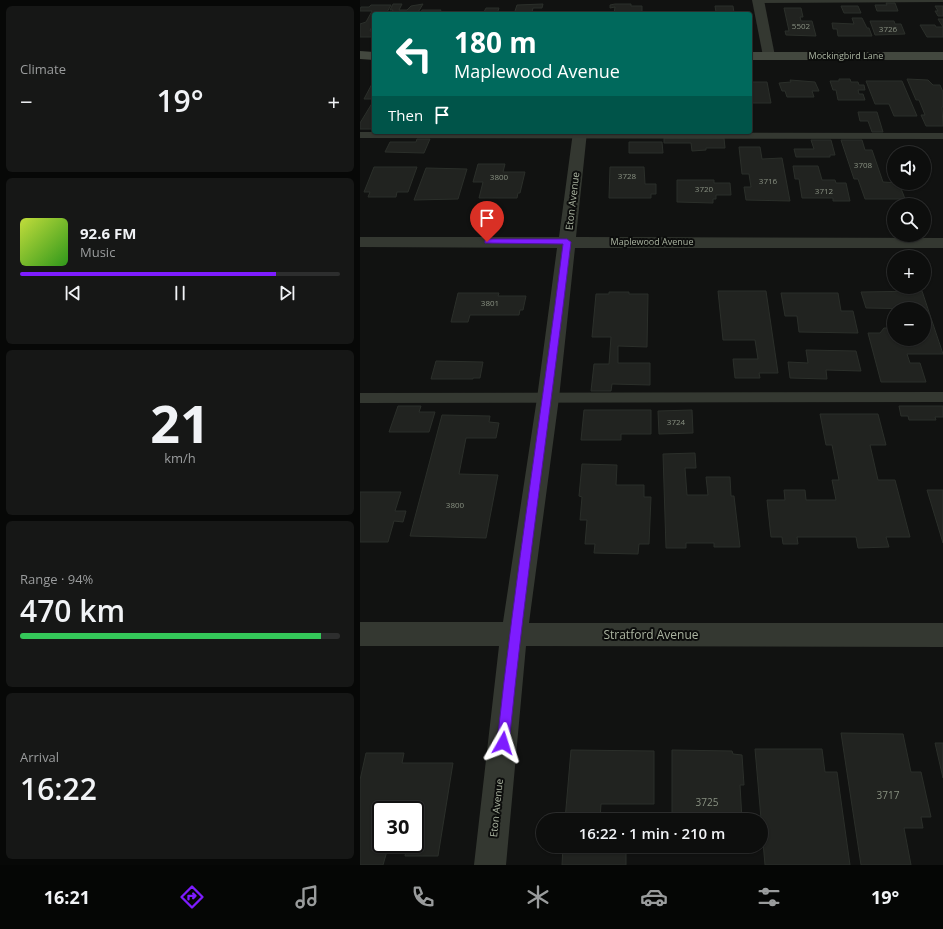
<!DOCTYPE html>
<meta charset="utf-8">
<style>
:root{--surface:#0d0e0d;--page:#161716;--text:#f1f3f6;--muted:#9a9c9d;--line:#2d2e2e;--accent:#7e1cff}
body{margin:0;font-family:"Open Sans",sans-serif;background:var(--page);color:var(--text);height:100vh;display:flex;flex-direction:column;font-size:15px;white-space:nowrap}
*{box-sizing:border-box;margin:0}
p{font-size:13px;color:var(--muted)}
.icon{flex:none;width:22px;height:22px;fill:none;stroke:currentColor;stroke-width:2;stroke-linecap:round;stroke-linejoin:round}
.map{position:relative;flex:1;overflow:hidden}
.side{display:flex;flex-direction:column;gap:6px;padding:6px;background:#070807;width:360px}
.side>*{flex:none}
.banner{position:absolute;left:12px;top:12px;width:380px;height:122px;border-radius:4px;box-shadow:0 1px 3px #0004,0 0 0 1px var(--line);background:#00695c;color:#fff;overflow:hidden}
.buttons{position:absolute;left:527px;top:146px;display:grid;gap:8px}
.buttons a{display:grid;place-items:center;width:44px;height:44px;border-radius:50%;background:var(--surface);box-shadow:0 1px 3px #0004,0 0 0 1px var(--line);font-size:20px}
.speed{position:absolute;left:12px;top:801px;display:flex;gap:8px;font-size:20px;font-weight:700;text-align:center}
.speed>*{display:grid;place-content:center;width:52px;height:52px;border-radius:50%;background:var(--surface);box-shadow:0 1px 3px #0004,0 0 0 1px var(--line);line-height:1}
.speed .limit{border:2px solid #111;border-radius:6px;background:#fff;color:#111}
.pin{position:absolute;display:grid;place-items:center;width:34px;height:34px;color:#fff;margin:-41px -17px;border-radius:50% 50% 50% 0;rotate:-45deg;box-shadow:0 0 4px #0007}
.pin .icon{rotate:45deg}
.me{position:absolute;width:44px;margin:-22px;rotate:6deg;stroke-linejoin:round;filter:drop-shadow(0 0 3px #0008)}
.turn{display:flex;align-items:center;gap:14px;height:84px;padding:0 16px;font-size:18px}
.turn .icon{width:52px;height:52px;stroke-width:2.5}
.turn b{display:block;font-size:28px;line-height:34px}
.then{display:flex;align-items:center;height:38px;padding:0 16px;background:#0003;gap:8px;font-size:15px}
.big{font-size:30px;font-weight:600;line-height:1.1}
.side .card{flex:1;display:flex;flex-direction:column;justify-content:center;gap:6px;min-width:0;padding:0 14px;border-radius:6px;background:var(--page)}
.side .dial{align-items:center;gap:0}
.dial b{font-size:52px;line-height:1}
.song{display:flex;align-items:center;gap:12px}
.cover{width:48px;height:48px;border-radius:6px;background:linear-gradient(135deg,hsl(70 70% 55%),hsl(110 70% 35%))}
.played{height:4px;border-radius:2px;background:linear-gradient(90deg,var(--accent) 80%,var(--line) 80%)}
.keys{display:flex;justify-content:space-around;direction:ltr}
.heat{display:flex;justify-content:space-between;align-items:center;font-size:22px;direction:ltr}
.charge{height:6px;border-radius:3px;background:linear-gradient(90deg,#34c759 94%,var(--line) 0)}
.trip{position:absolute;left:176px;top:813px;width:232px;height:40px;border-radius:20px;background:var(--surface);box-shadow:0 1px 3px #0004,0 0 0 1px var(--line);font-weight:600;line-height:40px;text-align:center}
.tab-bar{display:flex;height:64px;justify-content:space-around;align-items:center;background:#050605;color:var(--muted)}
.tab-bar .icon{width:28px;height:28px}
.tab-bar .current{color:var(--accent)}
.tab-bar b{font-size:18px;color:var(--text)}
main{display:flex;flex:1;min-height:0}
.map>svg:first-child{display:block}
.building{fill:#212320;stroke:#2b2f2a}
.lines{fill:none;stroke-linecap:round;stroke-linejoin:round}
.lane{fill:#343831;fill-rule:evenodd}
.street{fill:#343831;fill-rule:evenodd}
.secondary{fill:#43483f;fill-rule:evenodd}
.route{fill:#7e1cff;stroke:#5212a6}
.labels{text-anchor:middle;stroke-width:4;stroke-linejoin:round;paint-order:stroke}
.number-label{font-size:8px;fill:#889081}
.far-street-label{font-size:9px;fill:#abb4a1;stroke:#0c0d0c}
.street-label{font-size:10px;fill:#abb4a1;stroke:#0c0d0c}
.near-number-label{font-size:10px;fill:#889081}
.near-street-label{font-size:12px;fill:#abb4a1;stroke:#0c0d0c}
</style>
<main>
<section class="side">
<div class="card"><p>Climate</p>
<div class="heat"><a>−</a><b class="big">19°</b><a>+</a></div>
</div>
<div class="card">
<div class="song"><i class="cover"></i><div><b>92.6 FM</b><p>Music</p></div></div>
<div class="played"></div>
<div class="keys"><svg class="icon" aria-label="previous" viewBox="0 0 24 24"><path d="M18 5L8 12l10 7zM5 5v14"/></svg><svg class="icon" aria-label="pause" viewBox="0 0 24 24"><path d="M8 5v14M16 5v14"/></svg><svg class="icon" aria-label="next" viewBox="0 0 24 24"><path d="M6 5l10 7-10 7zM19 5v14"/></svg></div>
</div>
<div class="card dial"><b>21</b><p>km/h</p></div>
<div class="card"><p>Range · 94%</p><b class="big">470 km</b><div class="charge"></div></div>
<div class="card"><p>Arrival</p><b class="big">16:22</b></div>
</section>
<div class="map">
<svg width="583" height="865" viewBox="0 0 583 865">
<rect width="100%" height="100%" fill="#111211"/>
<!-- building -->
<g class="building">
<polygon points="526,3 535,3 538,11 517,11 515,5 527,5"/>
<polygon points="33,4 42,4 39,10 47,10 51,6 63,4 57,14 31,14 33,10 30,10"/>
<polygon points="183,4 182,8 173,8 172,12 154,14 157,5"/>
<polygon points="255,4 271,4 271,6 282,6 282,14 254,14 255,7 250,8 250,5"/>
<polygon points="11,5 31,5 26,14 14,14 14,28 11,28 10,31 14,31 14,37 0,37 0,24 6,22 12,11 0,11 0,9 1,7 9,7"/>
<polygon points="355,6 373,6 374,13 346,14 346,12 356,12"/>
<polygon points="481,6 498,6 501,13 484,13"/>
<polygon points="575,6 583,6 583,16 578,16 575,11 578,11"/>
<polygon points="126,8 139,8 137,14 123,14"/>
<polygon points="424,8 441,8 443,17 440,17 441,21 452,21 456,36 426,35 425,31 429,31"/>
<polygon points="62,10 81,10 79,14 60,14"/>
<polygon points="492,18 502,18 507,28 509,28 512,36 478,36 477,29 473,29 472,23 494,24"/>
<polygon points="578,19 583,19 583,37 567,37 560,25 575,25 576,27 583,27"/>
<polygon points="510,21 534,21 535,24 541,24 545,34 515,35"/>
<polygon points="479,79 490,79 491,82 498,82 499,85 504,85 505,90 498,90 499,94 503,94 505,100 478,100 476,90 473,90 470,81 479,81"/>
<polygon points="547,79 568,80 573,85 580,85 583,92 583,107 582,107 583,126 566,126 561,115 565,115 559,100 556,100"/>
<polygon points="430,80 455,82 459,91 452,91 454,97 427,97 425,91 422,91 419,83 431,82"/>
<polygon points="506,81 542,81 557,116 534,116 529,104 515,104"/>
<polygon points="13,82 14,99 4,99"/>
<polygon points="390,82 407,82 411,103 390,103"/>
<polygon points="14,100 14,129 0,129 0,123"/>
<polygon points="498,112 517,112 523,132 512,132 508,121 500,121"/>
<polygon points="304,138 364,138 365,148 346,148 346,150 332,151 331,143 304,143"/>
<polygon points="57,139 70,139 64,153 25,152 30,142 56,142"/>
<polygon points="451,140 471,140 475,155 470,155 470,157 436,157 434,149 454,149"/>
<polygon points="481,140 502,140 505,150 512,150 523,182 539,183 545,199 505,199 498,179 494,179"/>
<polygon points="269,142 302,142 303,153 269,153"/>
<polygon points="379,147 400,147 402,159 422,158 430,201 386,200 384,187 391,187 389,174 382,174"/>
<polygon points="118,164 145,164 143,172 165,172 160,193 158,193 157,198 119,198 123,182 113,182"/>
<polygon points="433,166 458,166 462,180 475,180 476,183 486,183 490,201 473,201 473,198 442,198 439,179 435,179"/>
<polygon points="14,167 57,167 48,192 37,192 36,197 8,197 10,192 4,192"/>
<polygon points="250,167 284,167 285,184 296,184 296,194 291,194 291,198 249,198"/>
<polygon points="66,168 107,169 98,199 54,200"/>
<polygon points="317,180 354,180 354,183 370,183 371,195 356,195 356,199 353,199 353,203 317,202"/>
<polygon points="358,291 406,291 418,373 399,373 400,378 375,378 373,359 398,359 395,340 363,340"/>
<polygon points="562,291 583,354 547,354 550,363 560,363 566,382 521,382 508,333 520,333 524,328 532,328 534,329 534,339 564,339 564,309 506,308 501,292"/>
<polygon points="249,292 269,292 269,294 288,294 287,347 258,346 258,363 290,363 290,385 252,384 251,391 231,391 234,364 249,364 251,337 232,337 236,294 249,294"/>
<polygon points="98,293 139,293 138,296 166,296 163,310 160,310 159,315 110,315 108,322 91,322"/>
<polygon points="421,293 478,293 481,311 493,311 498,333 439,332 437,316 425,316"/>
<polygon points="446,350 496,351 501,371 466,370 467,379 430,378 428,362 448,363"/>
<polygon points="76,361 123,362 120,378 113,378 113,379 71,379"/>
<polygon points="38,406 61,406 59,412 75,412 69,432 29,432"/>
<polygon points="539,406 583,406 583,417 575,417 576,420 549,420 548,416 541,416"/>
<polygon points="224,410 291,410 291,434 261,434 261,440 221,440"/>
<polygon points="332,410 333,433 299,434 298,411"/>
<polygon points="460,414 518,414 526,445 510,445 518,480 535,480 550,537 526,537 529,547 498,548 496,537 437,537 438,544 423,544 422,537 411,537 407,500 425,500 424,490 445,490 446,500 476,500 472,480 479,480 472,445 466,445"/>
<polygon points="82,415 130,416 129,422 139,423 136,438 106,438 99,474 138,475 126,538 50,536"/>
<polygon points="335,453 336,468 325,468 327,495 348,495 346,477 370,477 371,496 374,496 380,547 354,547 354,543 326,543 326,548 306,548 303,454"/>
<polygon points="222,464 257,465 256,485 284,485 284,497 291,497 289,544 279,544 278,554 234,553 235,544 225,544 227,520 220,520 222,497 219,496"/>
<polygon points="567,490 583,490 583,543"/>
<polygon points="0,492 41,492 35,511 46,511 43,522 34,521 28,542 0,542"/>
<polygon points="481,733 543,734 551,772 561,772 571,817 561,817 563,828 544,828 551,865 501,865"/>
<polygon points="575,743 583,743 583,778"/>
<polygon points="395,749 462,749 465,772 477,772 490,865 405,865"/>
<polygon points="211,750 294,751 294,804 241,804 240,819 267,820 205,820"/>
<polygon points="312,750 372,751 373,754 382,755 384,785 380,785 382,820 312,820"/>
<polygon points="6,753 44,753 42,763 93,763 78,856 45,856 47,844 55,844 55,810 21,810 21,844 29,844 23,865 0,865 0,780"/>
<polygon points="203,846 266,846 266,865 202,865"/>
<polygon points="312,846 375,846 375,849 312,848"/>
</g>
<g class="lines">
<!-- lane -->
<g class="lane">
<polygon points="395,0 583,0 583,2 398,3 395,3"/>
<polygon points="0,132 583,133 583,139 0,138"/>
<polygon points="583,392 583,402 0,403 0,393"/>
</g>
<!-- street -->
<g class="street">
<polygon points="392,0 404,0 415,56 414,59 404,59 403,56"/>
<polygon points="213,132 227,132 216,237 583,238 583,248 215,248 199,398 169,623 583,623 583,647 166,646 146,865 114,865 139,646 0,646 0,622 143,622 177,398 197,248 0,247 0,237 199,237"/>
</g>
<!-- secondary -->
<g class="secondary">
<polygon points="0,51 14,52 14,60 0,59"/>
<rect x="390" y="52" width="193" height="8"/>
</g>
</g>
<!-- route -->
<path class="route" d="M127,239H207L211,242C191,409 166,575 149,743L148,747L143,748L139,747L137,743C155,576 182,410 203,244L125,243V240Z"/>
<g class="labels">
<!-- number labels -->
<g class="number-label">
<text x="441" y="29">5502</text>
<text x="528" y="32">3726</text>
<text x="503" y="168">3708</text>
<text x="267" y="179">3728</text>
<text x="139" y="180">3800</text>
<text x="408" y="184">3716</text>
<text x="344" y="192">3720</text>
<text x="464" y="194">3712</text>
<text x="130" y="306">3801</text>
<text x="316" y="425">3724</text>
<text x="95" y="508">3800</text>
</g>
<!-- far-street labels -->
<g class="far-street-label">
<text x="486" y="59">Mockingbird Lane</text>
<text x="292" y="245">Maplewood Avenue</text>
</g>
<!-- street labels -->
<g class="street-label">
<text transform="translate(212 201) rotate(-83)" y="4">Eton Avenue</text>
<text transform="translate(136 808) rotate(-84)" y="4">Eton Avenue</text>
</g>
<!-- near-number labels -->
<g class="near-number-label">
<text x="528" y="799">3717</text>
<text x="347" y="806">3725</text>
</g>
<!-- near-street labels -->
<g class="near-street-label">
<text x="291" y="639">Stratford Avenue</text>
</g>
</g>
</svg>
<div class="buttons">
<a><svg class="icon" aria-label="sound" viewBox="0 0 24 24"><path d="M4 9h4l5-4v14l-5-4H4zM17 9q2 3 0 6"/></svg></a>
<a><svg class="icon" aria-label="search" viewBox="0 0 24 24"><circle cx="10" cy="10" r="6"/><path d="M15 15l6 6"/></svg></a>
<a>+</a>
<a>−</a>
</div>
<div class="speed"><div class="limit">30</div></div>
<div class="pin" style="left:127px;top:242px;background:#d93025"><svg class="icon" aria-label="arrive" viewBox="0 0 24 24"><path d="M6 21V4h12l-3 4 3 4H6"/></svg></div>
<svg class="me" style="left:143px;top:743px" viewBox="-20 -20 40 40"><path d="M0-17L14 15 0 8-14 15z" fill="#7e1cff" stroke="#fff" stroke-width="4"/></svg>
<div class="trip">16:22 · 1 min · 210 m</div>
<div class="banner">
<div class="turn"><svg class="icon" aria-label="left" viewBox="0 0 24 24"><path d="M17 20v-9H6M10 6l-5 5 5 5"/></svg><div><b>180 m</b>Maplewood Avenue</div></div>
<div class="then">Then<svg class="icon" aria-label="arrive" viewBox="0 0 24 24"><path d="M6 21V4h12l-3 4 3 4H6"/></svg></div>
</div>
</div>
</main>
<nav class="tab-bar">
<b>16:21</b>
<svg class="icon current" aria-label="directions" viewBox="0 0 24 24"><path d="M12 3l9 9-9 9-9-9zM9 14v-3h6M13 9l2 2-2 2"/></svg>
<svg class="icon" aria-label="music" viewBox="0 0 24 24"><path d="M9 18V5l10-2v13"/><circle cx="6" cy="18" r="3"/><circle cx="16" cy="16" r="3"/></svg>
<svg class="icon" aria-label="phone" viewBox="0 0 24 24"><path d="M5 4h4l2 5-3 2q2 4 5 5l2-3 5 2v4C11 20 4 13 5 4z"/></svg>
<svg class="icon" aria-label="climate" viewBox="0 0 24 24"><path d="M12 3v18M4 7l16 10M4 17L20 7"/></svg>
<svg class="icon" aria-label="car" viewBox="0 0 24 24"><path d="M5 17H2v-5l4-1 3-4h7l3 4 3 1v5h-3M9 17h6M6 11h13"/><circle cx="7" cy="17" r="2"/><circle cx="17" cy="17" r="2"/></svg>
<svg class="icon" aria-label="filters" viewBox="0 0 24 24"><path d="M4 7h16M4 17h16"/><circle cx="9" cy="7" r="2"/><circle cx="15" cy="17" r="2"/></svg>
<b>19°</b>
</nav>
